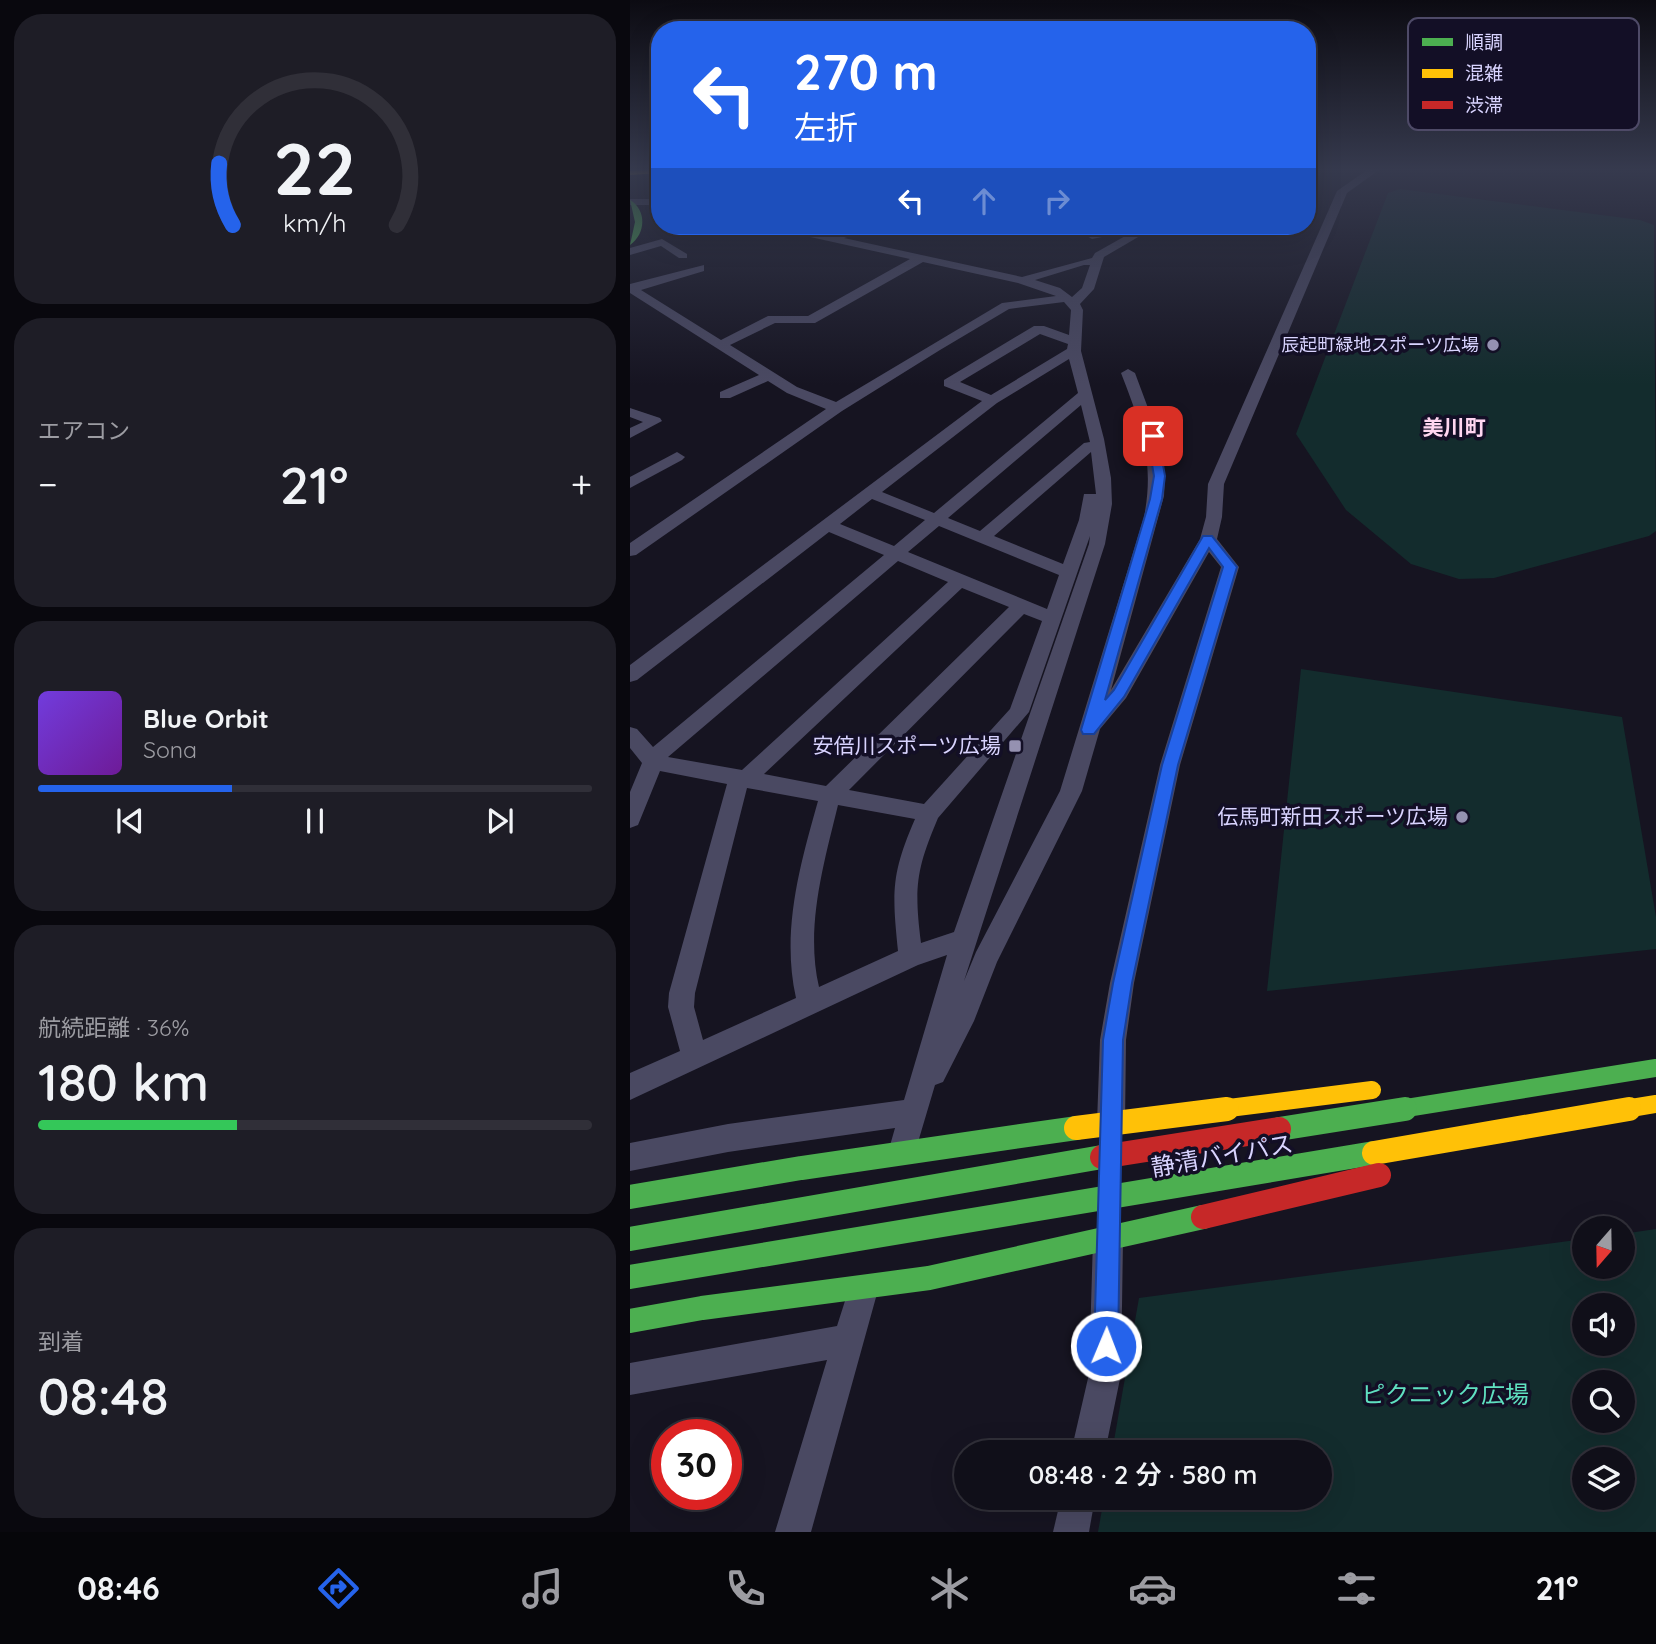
<!DOCTYPE html>
<html lang="ja">
<meta charset="utf-8">
<style>
:root{--surface:#100f19;--page:#1e1d26;--text:#f1f3f6;--muted:#9c9ca2;--line:#302f38;--accent:#2563eb}
body{margin:0;font-family:Quicksand,"Noto Sans JP",sans-serif;background:var(--page);color:var(--text);height:100vh;display:flex;flex-direction:column;font-size:26px;white-space:nowrap}
*{box-sizing:border-box;margin:0}
p{font-size:23px;color:var(--muted)}
.icon{flex:none;width:38px;height:38px;fill:none;stroke:currentColor;stroke-width:2;stroke-linecap:round;stroke-linejoin:round}
.map{position:relative;flex:1;overflow:hidden}
.drawer{display:flex;flex-direction:column;gap:14px;padding:14px;background:#09080e;width:630px}
.drawer>*{flex:none}
.guide{position:absolute;left:21px;top:21px;width:665px;height:214px;border-radius:28px;box-shadow:0 7px 28px #0002,0 0 0 2px var(--line);background:#2563eb;color:#fff;overflow:hidden}
.needle{width:46px;rotate:200deg}
.controls{position:absolute;left:942px;top:1216px;display:grid;gap:14px}
.controls a{display:grid;place-items:center;width:63px;height:63px;border-radius:50%;background:var(--surface);box-shadow:0 7px 28px #0002,0 0 0 2px var(--line);font-size:35px}
.speed{position:absolute;left:21px;top:1419px;display:flex;gap:14px;font-size:35px;font-weight:700;text-align:center}
.speed>*{display:grid;place-content:center;width:91px;height:91px;border-radius:50%;background:var(--surface);box-shadow:0 7px 28px #0002,0 0 0 2px var(--line);line-height:1}
.speed .limit{border:10px solid #d22;background:#fff;color:#111}
.pin{position:absolute;display:grid;place-items:center;width:60px;height:60px;color:#fff;margin:-30px;border-radius:14px;box-shadow:0 4px 10px #0006}
.me{position:absolute;width:77px;margin:-38px;rotate:1deg;stroke-linejoin:round;filter:drop-shadow(0 0 5px #0008)}
.turn{display:flex;align-items:center;gap:24px;height:147px;padding:0 28px;font-size:32px}
.turn .icon{width:91px;height:91px;stroke-width:2.5}
.turn b{display:block;font-size:49px;line-height:60px}
.lanes{display:flex;align-items:center;height:66px;padding:0 28px;background:#0003;justify-content:center;gap:35px;direction:ltr}
.lanes .off{opacity:.35}
.big{font-size:52px;font-weight:600;line-height:1.1}
.drawer .tile{flex:1;display:flex;flex-direction:column;justify-content:center;gap:10px;min-width:0;padding:0 24px;border-radius:28px;background:var(--page)}
.drawer .dial{align-items:center;gap:0}
.dial svg{height:182px;overflow:visible;fill:none;stroke:var(--line);stroke-width:7;stroke-linecap:round;text-anchor:middle}
.dial text{fill:var(--text);stroke:none}
.song{display:flex;align-items:center;gap:21px}
.cover{width:84px;height:84px;border-radius:10px;background:linear-gradient(135deg,hsl(260 70% 55%),hsl(280 70% 35%))}
.played{height:7px;border-radius:4px;background:linear-gradient(90deg,var(--accent) 35%,var(--line) 35%)}
.keys{display:flex;justify-content:space-around;direction:ltr}
.heat{display:flex;justify-content:space-between;align-items:center;font-size:38px;direction:ltr}
.charge{height:10px;border-radius:5px;background:linear-gradient(90deg,#34c759 36%,var(--line) 0)}
.trip{position:absolute;left:324px;top:1440px;width:378px;height:70px;border-radius:35px;background:var(--surface);box-shadow:0 7px 28px #0002,0 0 0 2px var(--line);font-weight:600;line-height:70px;text-align:center}
.dock{display:flex;height:112px;justify-content:space-around;align-items:center;background:#06060a;color:var(--muted)}
.dock .icon{width:49px;height:49px}
.dock .on{color:var(--accent)}
.dock b{font-size:32px;color:var(--text)}
main{display:flex;flex:1;min-height:0}
.map>svg:first-child{display:block}
.green{fill:#132c2d;fill-rule:evenodd}
.lines{fill:none;stroke-linecap:round;stroke-linejoin:round}
.street{fill:#4a4962;fill-rule:evenodd}
.fast{fill:#4caf50;fill-rule:evenodd}
.slow{fill:#ffc107;fill-rule:evenodd}
.fast-bridge-far1{stroke:#4caf50;stroke-width:18}
.fast-bridge{stroke:#4caf50;stroke-width:24}
.slow-bridge-far1{stroke:#ffc107;stroke-width:18}
.slow-bridge{stroke:#ffc107;stroke-width:24}
.jam-bridge{stroke:#c62828;stroke-width:24}
.route{fill:#2563eb;stroke:#184099;stroke-width:2}
.poi-dot{fill:#9591b1;stroke:#130f26;stroke-width:2.5}
.labels{text-anchor:middle;stroke-width:7;stroke-linejoin:round;paint-order:stroke}
.far-poi-label{font-size:18px;fill:#d9d4ff;stroke:#130f26;text-anchor:end}
.far-quarter-label{font-size:21px;font-weight:bold;fill:#ffd6f0;stroke:#130f26}
.poi-label{font-size:21px;fill:#d9d4ff;stroke:#130f26;text-anchor:end}
.near-street-label{font-size:24px;fill:#d9d4ff;stroke:#130f26}
.near-park-label{font-size:24px;fill:#5fe0c0;stroke:#130f26}
.key{fill:#130f26;stroke:#4e4a67;stroke-width:2}
.key-label{font-size:19px;fill:#d9d4ff}
</style>
<main>
<section class="drawer">
<div class="tile dial"><svg viewBox="0 0 100 80">
<path d="M14 69A42 42 0 1 1 86 69"/>
<path d="M14 69A42 42 0 0 1 8 42" stroke="#2563eb"/>
<text x="50" y="56" font-size="32" font-weight="700">22</text>
<text x="50" y="72" font-size="11">km/h</text>
</svg></div>
<div class="tile"><p>エアコン</p>
<div class="heat"><a>−</a><b class="big">21°</b><a>+</a></div>
</div>
<div class="tile">
<div class="song"><i class="cover"></i><div><b>Blue Orbit</b><p>Sona</p></div></div>
<div class="played"></div>
<div class="keys"><svg class="icon" aria-label="previous" viewBox="0 0 24 24"><path d="M18 5L8 12l10 7zM5 5v14"/></svg><svg class="icon" aria-label="pause" viewBox="0 0 24 24"><path d="M8 5v14M16 5v14"/></svg><svg class="icon" aria-label="next" viewBox="0 0 24 24"><path d="M6 5l10 7-10 7zM19 5v14"/></svg></div>
</div>
<div class="tile"><p>航続距離 · 36%</p><b class="big">180 km</b><div class="charge"></div></div>
<div class="tile"><p>到着</p><b class="big">08:48</b></div>
</section>
<div class="map">
<svg width="1026" height="1532" viewBox="0 0 1026 1532">
<rect width="100%" height="100%" fill="#161421"/>
<!-- green -->
<g class="green">
<polygon points="770,189 1010,220 1024,225 1026,531 1019,536 864,578 829,579 781,564 716,510 666,434 758,193"/>
<polygon points="671,669 992,717 1026,917 1026,949 637,991"/>
<path d="M1026,1229V1532H468L474,1498H690V1452H482L509,1298L954,1239V1267H992V1234ZM954,1306H992V1344H954ZM954,1382H992V1421H954ZM954,1460H992V1498H954Z"/>
</g>
<g class="lines">
<!-- street -->
<g class="street">
<path d="M737,170H749L717,193L594,484L592,517L587,539L609,567L550,765L504,983L496,1040L495,1123L491,1133L481,1137L471,1133L467,1123L470,1040L480,983L530,765L591,567L579,552L496,698L470,729L452,791L367,962L344,1021L313,1082L305,1085L283,1159L273,1163L263,1159L259,1149L265,1128L98,1152L0,1171V1143L98,1124L274,1100L317,955L288,965L0,1100V1073L50,1051L38,1007L39,993L97,784L30,771L8,825L0,828V792L12,763L0,748V727L7,729L23,747L254,555L199,532L7,680L0,682V665L352,401L314,386V380L404,326H414L439,335L441,310L434,302L379,309L310,350L212,411L6,555L0,556V543L196,409L157,393L138,381L100,398H90V392L129,375L0,293V284L74,265V271L11,290L91,340L138,316H178L280,259L144,229L139,226C160,226 178,233 199,235C211,236 235,226 252,226L214,238L392,277L462,258L465,253L513,226H527L474,257L464,289L450,304L453,310L451,351L474,439L481,478L482,504L475,544L334,981L346,952L430,791L514,517C525,460 511,425 491,373L498,369L505,373L531,443L535,477L534,496L481,690L570,539L576,517L578,484L707,191ZM293,262L388,283L426,296L372,303L206,402L167,387L100,345L145,323H185ZM454,265H460L452,288L442,297L430,288L405,280ZM410,334L438,344L437,349L361,395L330,382ZM439,359L448,393L304,513L252,492L367,403ZM451,405L460,442L454,443L350,531L318,518ZM461,452L466,494H454L449,520L433,564L364,536ZM242,499L295,520L264,546L210,524ZM309,526L429,575L417,609L278,552ZM460,536L459,544L324,932L291,943C284,887 286,870 308,818L399,712ZM268,561L318,582L112,770L38,757ZM332,588L379,607L196,786L134,774ZM394,614L412,621L380,709L294,804L219,790ZM117,788L188,801C170,865 151,931 166,998L73,1040L64,1007L65,993ZM208,805L285,819C261,874 262,892 268,951L189,987C175,927 194,863 208,805Z"/>
<rect x="0" y="199" width="30" height="6"/>
<polygon points="439,226 453,226 472,237 462,239"/>
<polygon points="32,239 57,254 57,258 49,258 31,246 0,255 0,248"/>
<polygon points="0,408 30,418 32,421 0,438 0,428 13,422 0,417"/>
<polygon points="47,452 55,457 52,460 0,488 0,477"/>
<polygon points="478,1224 489,1228 493,1239 491,1374 475,1452 441,1452 459,1374 463,1239 467,1228"/>
<polygon points="233,1275 244,1279 248,1290 181,1532 145,1532 197,1360 0,1395 0,1363 207,1326 222,1279"/>
<polygon points="431,1498 465,1498 459,1532 423,1532"/>
</g>
<!-- fast -->
<path class="fast" d="M0,200C17,210 16,234 0,245L5,222Z"/>
<!-- slow -->
<polygon class="slow" points="30,170 30,173 0,175 0,171"/>
<!-- fast-bridge-far1 -->
<polyline class="fast-bridge-far1" points="764,1110 1026,1068"/>
<!-- fast-bridge -->
<g class="fast-bridge">
<polyline points="649,1129 775,1109"/>
<polyline points="0,1197 171,1168 446,1128"/>
<polyline points="0,1239 472,1157"/>
<polyline points="0,1277 744,1153"/>
<polyline points="0,1321 72,1308 299,1278 573,1217"/>
</g>
<!-- slow-bridge-far1 -->
<g class="slow-bridge-far1">
<polyline points="583,1110 742,1090"/>
<polyline points="989,1110 1026,1104"/>
</g>
<!-- slow-bridge -->
<g class="slow-bridge">
<polyline points="446,1128 597,1109"/>
<polyline points="744,1153 999,1109"/>
</g>
<!-- jam-bridge -->
<g class="jam-bridge">
<polyline points="472,1157 649,1129"/>
<polyline points="573,1217 749,1175"/>
</g>
</g>
<!-- sky -->
<linearGradient id="sky" x2="0" y2="1"><stop stop-color="#0c0b12"/><stop offset="0.44" stop-color="#363a4e"/><stop offset="1" stop-color="#363a4e" stop-opacity="0"/></linearGradient>
<rect width="1026" height="385" fill="url(#sky)"/>
<!-- route -->
<polygon class="route" points="523,433 528,436 535,476 532,499 475,700 484,690 573,536 582,536 607,567 548,765 502,983 493,1040 488,1346 484,1354 476,1358 467,1354 464,1346 473,1040 483,983 532,765 593,567 579,548 494,697 464,734 453,734 451,730 520,499 524,476 517,436"/>
<!-- markers -->
<g class="poi-dot">
<circle cx="863" cy="345" r="7"/>
<rect x="378" y="739" width="14" height="14" rx="3.5"/>
<circle cx="832" cy="817" r="7"/>
</g>
<g class="labels">
<!-- far-poi labels -->
<g class="far-poi-label">
<text x="849" y="351">辰起町緑地スポーツ広場</text>
</g>
<!-- far-quarter labels -->
<g class="far-quarter-label">
<text x="824" y="435">美川町</text>
</g>
<!-- poi labels -->
<g class="poi-label">
<text x="371" y="753">安倍川スポーツ広場</text>
<text x="818" y="824">伝馬町新田スポーツ広場</text>
</g>
<!-- near-street labels -->
<g class="near-street-label">
<text transform="translate(592 1156) rotate(-10)" y="8">静清バイパス</text>
</g>
<!-- near-park labels -->
<g class="near-park-label">
<text x="815" y="1403">ピクニック広場</text>
</g>
</g>
<!-- legend -->
<rect x="778" y="18" width="231" height="112" rx="10" class="key"/>
<rect x="792" y="38" width="31" height="8" fill="#4caf50"/>
<rect x="792" y="69" width="31" height="9" fill="#ffc107"/>
<rect x="792" y="101" width="31" height="8" fill="#c62828"/>
<g class="key-label">
<text x="835" y="49">順調</text>
<text x="835" y="80">混雑</text>
<text x="835" y="112">渋滞</text>
</g>
</svg>
<div class="controls">
<a><svg class="needle" viewBox="-14 -14 28 28"><path d="M0-13l5 13h-10z" fill="#e53935"/><path d="M0 13l5-13h-10z" fill="#9c9ca2"/></svg></a>
<a><svg class="icon" aria-label="sound" viewBox="0 0 24 24"><path d="M4 9h4l5-4v14l-5-4H4zM17 9q2 3 0 6"/></svg></a>
<a><svg class="icon" aria-label="search" viewBox="0 0 24 24"><circle cx="10" cy="10" r="6"/><path d="M15 15l6 6"/></svg></a>
<a><svg class="icon" aria-label="layers" viewBox="0 0 24 24"><path d="M12 4l9 5-9 5-9-5zM3 14l9 5 9-5"/></svg></a>
</div>
<div class="speed"><div class="limit">30</div></div>
<div class="pin" style="left:523px;top:436px;background:#d93025"><svg class="icon" aria-label="arrive" viewBox="0 0 24 24"><path d="M6 21V4h12l-3 4 3 4H6"/></svg></div>
<svg class="me" style="left:476px;top:1346px" viewBox="-20 -20 40 40"><circle r="17" fill="#2563eb" stroke="#fff" stroke-width="3"/><path d="M0-11L8 9 0 5-8 9z" fill="#fff"/></svg>
<div class="trip">08:48 · 2 分 · 580 m</div>
<div class="guide">
<div class="turn"><svg class="icon" aria-label="left" viewBox="0 0 24 24"><path d="M17 20v-9H6M10 6l-5 5 5 5"/></svg><div><b>270 m</b>左折</div></div>
<div class="lanes"><svg class="icon" aria-label="left" viewBox="0 0 24 24"><path d="M17 20v-9H6M10 6l-5 5 5 5"/></svg><svg class="icon off" aria-label="ahead" viewBox="0 0 24 24"><path d="M12 20V5M6 11l6-6 6 6"/></svg><svg class="icon off" aria-label="right" viewBox="0 0 24 24"><path d="M7 20v-9h11M14 6l5 5-5 5"/></svg></div>
</div>
</div>
</main>
<nav class="dock">
<b>08:46</b>
<svg class="icon on" aria-label="directions" viewBox="0 0 24 24"><path d="M12 3l9 9-9 9-9-9zM9 14v-3h6M13 9l2 2-2 2"/></svg>
<svg class="icon" aria-label="music" viewBox="0 0 24 24"><path d="M9 18V5l10-2v13"/><circle cx="6" cy="18" r="3"/><circle cx="16" cy="16" r="3"/></svg>
<svg class="icon" aria-label="phone" viewBox="0 0 24 24"><path d="M5 4h4l2 5-3 2q2 4 5 5l2-3 5 2v4C11 20 4 13 5 4z"/></svg>
<svg class="icon" aria-label="climate" viewBox="0 0 24 24"><path d="M12 3v18M4 7l16 10M4 17L20 7"/></svg>
<svg class="icon" aria-label="car" viewBox="0 0 24 24"><path d="M5 17H2v-5l4-1 3-4h7l3 4 3 1v5h-3M9 17h6M6 11h13"/><circle cx="7" cy="17" r="2"/><circle cx="17" cy="17" r="2"/></svg>
<svg class="icon" aria-label="filters" viewBox="0 0 24 24"><path d="M4 7h16M4 17h16"/><circle cx="9" cy="7" r="2"/><circle cx="15" cy="17" r="2"/></svg>
<b>21°</b>
</nav>
